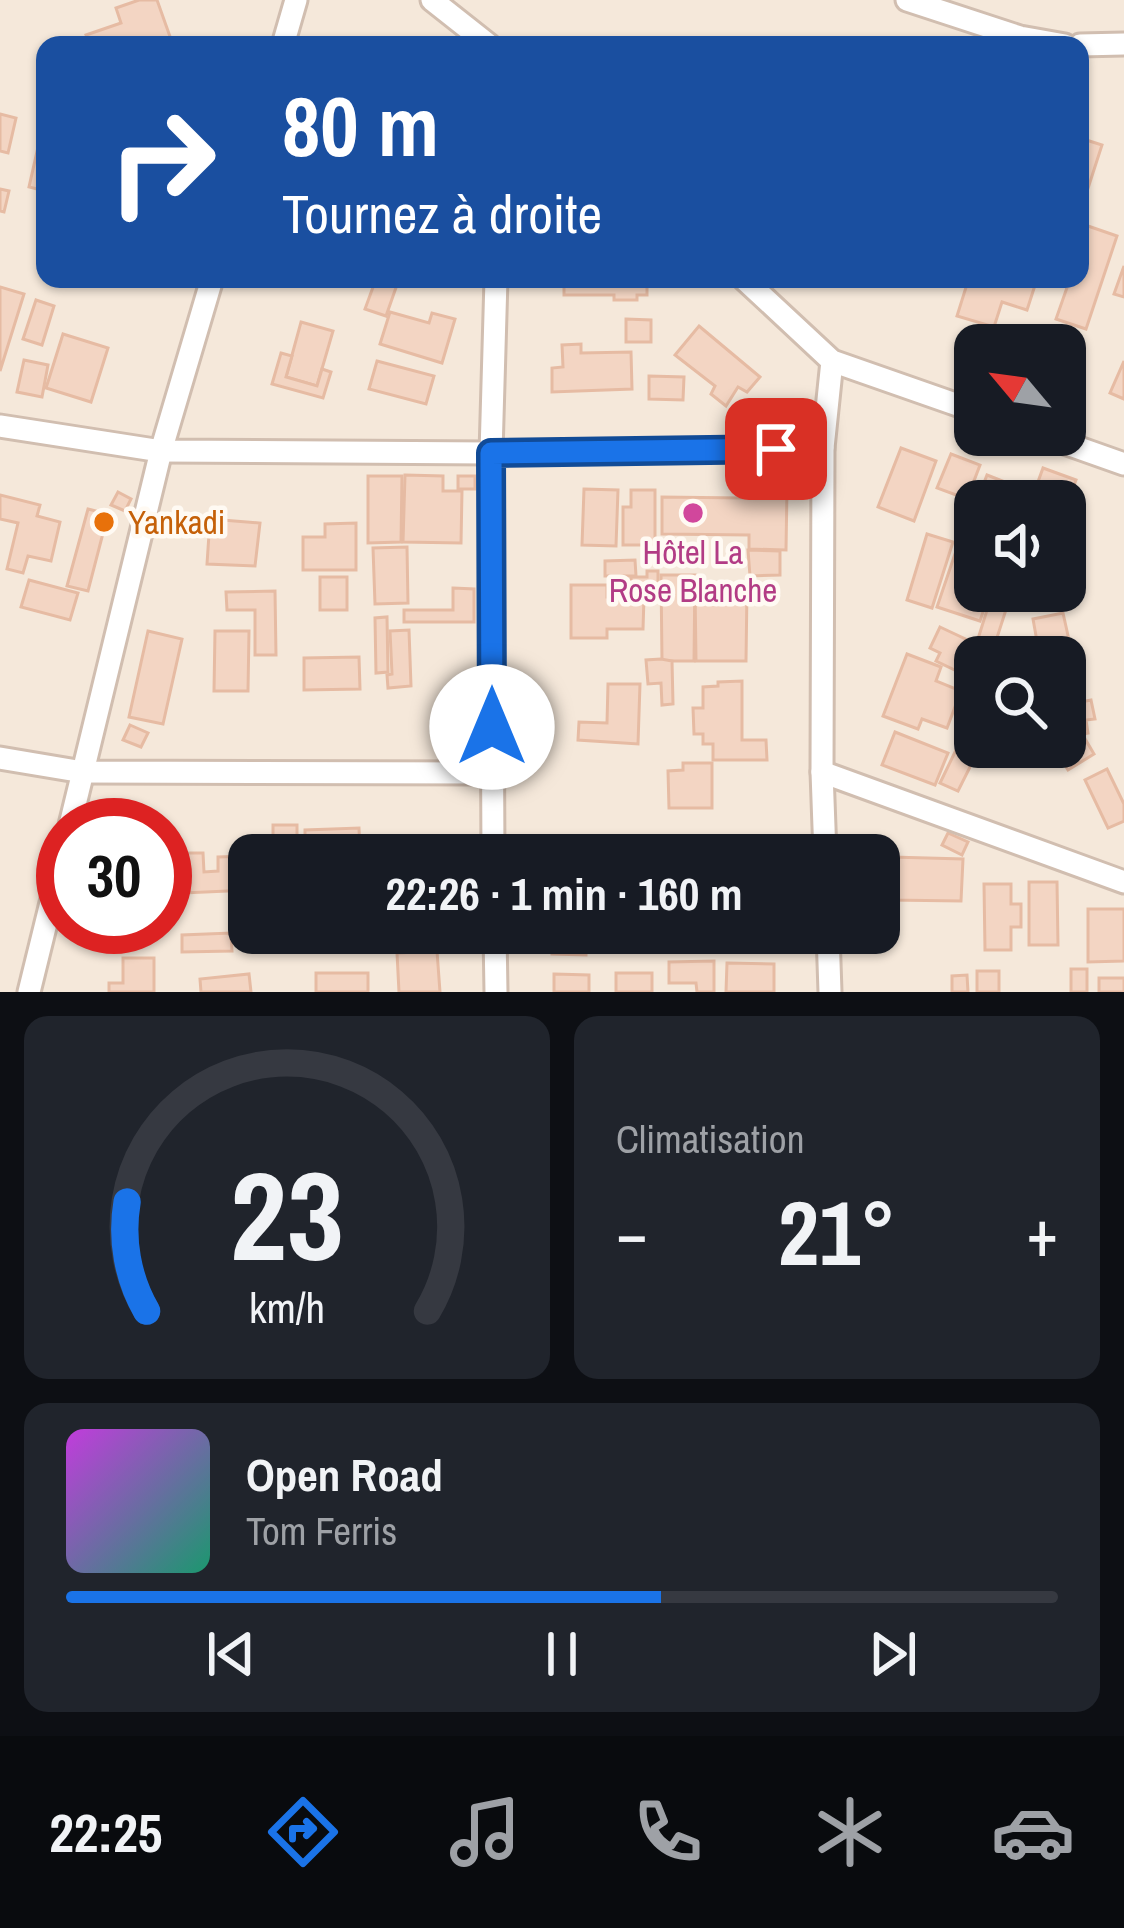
<!DOCTYPE html>
<html lang="fr">
<meta charset="utf-8">
<style>
:root{--surface:#171b24;--page:#20242c;--text:#f1f3f6;--muted:#9ea1a6;--line:#363941;--accent:#1a73e8}
body{margin:0;font-family:"Archivo Narrow",sans-serif;background:var(--page);color:var(--text);height:100vh;display:flex;flex-direction:column;font-size:45px;white-space:nowrap}
*{box-sizing:border-box;margin:0}
p{font-size:39px;color:var(--muted)}
.icon{flex:none;width:66px;height:66px;fill:none;stroke:currentColor;stroke-width:2;stroke-linecap:round;stroke-linejoin:round}
.map{position:relative;height:992px;overflow:hidden}
.drawer{display:flex;flex-direction:column;gap:24px;padding:24px;background:#0d0f14;flex:1}
.drawer>*{flex:none}
.hud{position:absolute;left:36px;top:36px;width:1053px;height:252px;border-radius:24px;box-shadow:0 3px 9px #0004;background:#1a4fa0;color:#fff;overflow:hidden}
.needle{width:78px;rotate:299deg}
.buttons{position:absolute;left:954px;top:324px;display:grid;gap:24px}
.buttons a{display:grid;place-items:center;width:132px;height:132px;border-radius:24px;background:var(--surface);box-shadow:0 3px 9px #0004;font-size:60px}
.speed{position:absolute;left:36px;top:798px;display:flex;gap:24px;font-size:60px;font-weight:700;text-align:center}
.speed>*{display:grid;place-content:center;width:156px;height:156px;border-radius:50%;background:var(--surface);box-shadow:0 3px 9px #0004;line-height:1}
.speed .limit{border:18px solid #d22;background:#fff;color:#111}
.pin{position:absolute;display:grid;place-items:center;width:102px;height:102px;color:#fff;margin:-51px;border-radius:24px;box-shadow:0 6px 18px #0006}
.me{position:absolute;width:132px;margin:-66px;rotate:0deg;stroke-linejoin:round;filter:drop-shadow(0 0 9px #0008)}
.turn{display:flex;align-items:center;gap:42px;height:252px;padding:0 48px;font-size:54px}
.turn .icon{width:156px;height:156px;stroke-width:2.5}
.turn b{display:block;font-size:84px;line-height:102px}
.big{font-size:90px;font-weight:700;line-height:1.1}
.drawer .card{flex:1;display:flex;flex-direction:column;justify-content:center;gap:18px;min-width:0;padding:0 42px;border-radius:24px;background:var(--page)}
.drawer .dial{align-items:center;gap:0}
.dial svg{height:312px;overflow:visible;fill:none;stroke:var(--line);stroke-width:7;stroke-linecap:round;text-anchor:middle}
.dial text{fill:var(--text);stroke:none}
.song{display:flex;align-items:center;gap:36px}
.cover{width:144px;height:144px;border-radius:18px;background:linear-gradient(135deg,hsl(290 70% 55%),hsl(160 70% 35%))}
.played{height:12px;border-radius:6px;background:linear-gradient(90deg,var(--accent) 60%,var(--line) 60%)}
.keys{display:flex;justify-content:space-around;direction:ltr}
.heat{display:flex;justify-content:space-between;align-items:center;font-size:66px;direction:ltr}
.drawer .tiles{flex:1;display:grid;gap:24px;grid-template-columns:1fr 1fr}
.card:last-child{grid-column:span 2}
.trip{position:absolute;left:228px;top:834px;width:672px;height:120px;border-radius:24px;background:var(--surface);box-shadow:0 3px 9px #0004;font-weight:700;line-height:120px;text-align:center}
.tab-bar{display:flex;height:192px;justify-content:space-around;align-items:center;background:#090b0e;color:var(--muted)}
.tab-bar .icon{width:84px;height:84px}
.tab-bar .current{color:var(--accent)}
.tab-bar b{font-size:54px;color:var(--text)}
.map>svg:first-child{display:block}
.residential{fill:#f5e8da;fill-rule:evenodd}
.building{fill:#f3d5c3;stroke:#e6bba3;stroke-width:3}
.lines{fill:none;stroke-linecap:round;stroke-linejoin:round}
.street-casing{stroke:#d1beb0;stroke-width:27}
.street{stroke:#fff;stroke-width:21}
.route-casing{stroke:#114b97;stroke-width:30}
.route{stroke:#1a73e8;stroke-width:21}
.hotel-dot{fill:#d1479c;stroke:#fffaf3;stroke-width:4.5}
.food-dot{fill:#e8710a;stroke:#fffaf3;stroke-width:4.5}
.labels{text-anchor:middle;stroke-width:9;stroke-linejoin:round;paint-order:stroke}
.food-label{font-size:33px;fill:#c56008;stroke:#fffaf3;text-anchor:start}
.hotel-label{font-size:33px;fill:#b23c85;stroke:#fffaf3}
</style>
<div class="map">
<svg width="1124" height="992" viewBox="0 0 1124 992">
<rect width="100%" height="100%" fill="#fdf6ec"/>
<!-- residential -->
<path class="residential" d="M0,0H1124V992H0ZM45,45H1080V279H45ZM975,345H1065V435H975ZM975,501H1065V591H975ZM975,657H1065V747H975ZM63,825H165V927H63ZM249,855H879V933H249Z"/>
<!-- building -->
<g class="building">
<polygon points="139,0 157,0 173,45 90,45 86,35 121,23 116,8"/>
<polygon points="0,114 16,118 8,153 0,151"/>
<polygon points="45,116 45,191 29,187"/>
<polygon points="1080,138 1102,145 1082,207 1080,206"/>
<polygon points="0,189 9,191 4,212 0,211"/>
<polygon points="1088,226 1117,236 1086,329 1056,319 1070,279 1080,279 1080,249"/>
<polygon points="1124,266 1124,297 1114,294"/>
<polygon points="376,279 399,279 386,316 365,309"/>
<polygon points="564,279 647,279 647,295 637,295 637,300 614,300 614,295 564,295"/>
<polygon points="1037,279 1027,310 1002,302 994,327 957,316 968,281 966,279"/>
<polygon points="0,287 24,294 0,371"/>
<polygon points="36,300 54,306 42,345 23,339"/>
<polygon points="390,312 429,323 432,313 455,319 442,363 380,344"/>
<polygon points="626,319 651,320 651,342 626,342"/>
<polygon points="301,322 333,331 317,386 286,377"/>
<polygon points="699,326 760,377 747,392 738,387 726,406 711,394 715,386 675,355"/>
<polygon points="1054,329 1078,337 1066,373 1065,345 1049,345"/>
<polygon points="63,334 108,348 91,402 46,388"/>
<polygon points="581,344 581,353 631,352 632,389 552,392 552,368 563,367 562,345"/>
<polygon points="281,353 292,356 286,377 317,386 322,369 331,372 323,398 272,384"/>
<polygon points="24,360 48,365 42,397 17,392"/>
<polygon points="377,361 434,376 426,404 369,389"/>
<polygon points="1124,361 1124,399 1110,393"/>
<polygon points="649,376 684,377 683,400 649,399"/>
<polygon points="901,448 936,461 914,521 878,507"/>
<polygon points="951,454 980,465 967,499 937,488"/>
<polygon points="1043,468 1076,480 1065,509 1065,501 1031,501"/>
<polygon points="405,475 443,476 443,491 462,491 461,543 403,542"/>
<polygon points="987,475 1023,489 1019,501 977,501"/>
<polygon points="368,476 402,476 401,542 368,543"/>
<rect x="458" y="476" width="17" height="13"/>
<polygon points="742,487 787,488 786,550 749,549 749,535 662,534 662,497 742,498"/>
<polygon points="584,489 618,490 616,546 582,545"/>
<polygon points="631,490 655,490 655,545 623,545 623,507 631,507"/>
<polygon points="118,492 131,499 125,511 111,505"/>
<polygon points="0,495 40,505 37,516 60,522 51,561 28,556 23,573 7,569 18,523 0,519"/>
<polygon points="975,505 975,542 963,537"/>
<polygon points="88,509 108,514 88,591 67,586"/>
<polygon points="210,519 260,523 255,566 207,564"/>
<polygon points="356,523 356,570 303,570 303,537 325,537 325,524"/>
<polygon points="927,534 953,542 932,608 907,600"/>
<polygon points="959,542 975,547 975,591 990,591 980,621 937,607"/>
<polygon points="407,547 408,603 375,604 373,548"/>
<polygon points="748,550 780,551 780,575 750,576"/>
<polygon points="635,560 636,576 605,576 605,561"/>
<polygon points="647,571 658,571 658,588 631,589 631,577 647,577"/>
<polygon points="661,575 695,575 694,661 662,661"/>
<rect x="320" y="577" width="27" height="33"/>
<polygon points="29,580 78,593 70,620 21,607"/>
<polygon points="571,585 607,585 607,597 644,597 643,629 607,629 607,638 571,638"/>
<polygon points="453,588 474,589 474,622 404,622 404,610 453,610"/>
<polygon points="695,589 747,589 746,661 696,661"/>
<polygon points="275,591 276,655 255,655 255,610 227,610 226,592"/>
<polygon points="993,591 1012,591 994,647 977,642"/>
<polygon points="1063,613 1069,640 1038,647 1033,619"/>
<polygon points="387,617 388,672 376,673 375,618"/>
<polygon points="940,627 976,644 961,673 936,661 940,653 930,648"/>
<polygon points="409,630 411,686 388,688 387,675 392,674 390,631"/>
<polygon points="148,631 182,639 163,724 129,717"/>
<polygon points="215,631 249,631 248,691 214,691"/>
<polygon points="907,654 941,667 936,681 961,691 947,728 922,719 918,729 883,716"/>
<polygon points="359,657 360,689 304,690 304,658"/>
<polygon points="661,659 672,661 673,704 662,705 661,683 648,684 646,660"/>
<polygon points="742,681 742,740 766,740 767,760 713,760 713,744 703,744 703,734 694,734 693,708 703,708 703,687 718,686 718,682"/>
<polygon points="608,684 640,684 638,744 578,740 579,722 607,723"/>
<polygon points="1091,700 1095,719 1086,720 1088,733 1065,738 1065,705"/>
<polygon points="130,725 148,733 141,747 123,740"/>
<polygon points="895,732 948,753 935,785 882,765"/>
<polygon points="1084,737 1094,754 1068,770 1058,754"/>
<polygon points="956,750 974,759 958,791 940,783"/>
<polygon points="683,763 712,763 712,808 669,808 668,771 683,770"/>
<polygon points="1107,769 1124,804 1124,821 1108,828 1085,780"/>
<rect x="273" y="825" width="24" height="22"/>
<polygon points="359,828 360,855 305,855 305,830"/>
<polygon points="948,833 968,842 962,855 942,845"/>
<polygon points="445,849 445,855 396,855 396,850"/>
<polygon points="180,853 203,853 204,872 218,871 218,857 249,856 249,890 184,893 184,884 165,884 165,858 180,858"/>
<polygon points="891,857 963,859 961,901 890,900"/>
<polygon points="1029,882 1057,882 1058,945 1029,945"/>
<polygon points="984,884 1011,884 1011,904 1021,904 1021,927 1011,927 1011,950 985,950"/>
<polygon points="1088,909 1124,909 1124,961 1088,962"/>
<polygon points="104,927 120,928 120,943 104,943"/>
<polygon points="231,933 232,951 182,952 182,935"/>
<polygon points="552,933 617,933 617,946 586,945 586,955 552,954"/>
<polygon points="680,933 736,933 736,936 680,937"/>
<polygon points="437,951 440,992 399,992 397,953"/>
<polygon points="123,958 154,958 154,992 109,992 109,983 123,983"/>
<polygon points="714,961 714,992 697,992 696,983 669,983 669,962"/>
<polygon points="727,963 774,964 774,992 726,992"/>
<rect x="1071" y="969" width="16" height="23"/>
<rect x="977" y="971" width="22" height="21"/>
<rect x="316" y="973" width="52" height="19"/>
<rect x="616" y="973" width="36" height="19"/>
<polygon points="249,974 251,992 201,992 200,979"/>
<polygon points="554,974 589,975 589,992 554,992"/>
<polygon points="967,975 968,992 952,992 952,976"/>
<rect x="1099" y="978" width="25" height="14"/>
</g>
<g class="lines">
<defs>
<g id="street">
<polyline points="432,0 489,45"/>
<polyline points="907,0 1020,37 1065,45"/>
<polyline points="283,45 296,0"/>
<polyline points="1080,45 1124,44"/>
<polyline points="744,279 832,361 975,411"/>
<polyline points="0,426 161,451 491,453 823,448"/>
<polyline points="1042,435 1124,464"/>
<polyline points="0,758 83,772 492,773"/>
<polyline points="822,772 1124,882"/>
<polyline points="70,825 161,451 212,279"/>
<polyline points="493,855 491,453 496,279"/>
<polyline points="825,855 822,772 823,448 832,361"/>
<polyline points="495,933 496,992"/>
<polyline points="828,933 830,992"/>
<polyline points="29,992 63,854"/>
</g>
</defs>
<!-- street casing -->
<use href="#street" class="street-casing"/>
<!-- street -->
<use href="#street" class="street"/>
</g>
<g class="lines">
<defs>
<polyline id="route" points="492,727 491,453 776,449"/>
</defs>
<!-- route casing -->
<use href="#route" class="route-casing"/>
<!-- route -->
<use href="#route" class="route"/>
</g>
<!-- markers -->
<circle class="hotel-dot" cx="693" cy="513" r="12"/>
<circle class="food-dot" cx="104" cy="522" r="12"/>
<g class="labels">
<!-- food labels -->
<g class="food-label">
<text x="128" y="534">Yankadi</text>
</g>
<!-- hotel labels -->
<g class="hotel-label">
<text x="693" y="564">Hôtel La<tspan x="693" dy="38">Rose Blanche</tspan></text>
</g>
</g>
</svg>
<div class="buttons">
<a><svg class="needle" viewBox="-14 -14 28 28"><path d="M0-13l5 13h-10z" fill="#e53935"/><path d="M0 13l5-13h-10z" fill="#9ea1a6"/></svg></a>
<a><svg class="icon" aria-label="sound" viewBox="0 0 24 24"><path d="M4 9h4l5-4v14l-5-4H4zM17 9q2 3 0 6"/></svg></a>
<a><svg class="icon" aria-label="search" viewBox="0 0 24 24"><circle cx="10" cy="10" r="6"/><path d="M15 15l6 6"/></svg></a>
</div>
<div class="speed"><div class="limit">30</div></div>
<div class="pin" style="left:776px;top:449px;background:#d93025"><svg class="icon" aria-label="arrive" viewBox="0 0 24 24"><path d="M6 21V4h12l-3 4 3 4H6"/></svg></div>
<svg class="me" style="left:492px;top:727px" viewBox="-20 -20 40 40"><circle r="19" fill="#fff"/><path d="M0-13L10 11 0 6-10 11z" fill="#1a73e8"/></svg>
<div class="trip">22:26 · 1 min · 160 m</div>
<div class="hud">
<div class="turn"><svg class="icon" aria-label="right" viewBox="0 0 24 24"><path d="M7 20v-9h11M14 6l5 5-5 5"/></svg><div><b>80 m</b>Tournez à droite</div></div>
</div>
</div>
<section class="drawer">
<div class="tiles">
<div class="card dial"><svg viewBox="0 0 100 80">
<path d="M14 69A42 42 0 1 1 86 69"/>
<path d="M14 69A42 42 0 0 1 9 41" stroke="#1a73e8"/>
<text x="50" y="56" font-size="32" font-weight="700">23</text>
<text x="50" y="72" font-size="11">km/h</text>
</svg></div>
<div class="card"><p>Climatisation</p>
<div class="heat"><a>−</a><b class="big">21°</b><a>+</a></div>
</div>
<div class="card">
<div class="song"><i class="cover"></i><div><b>Open Road</b><p>Tom Ferris</p></div></div>
<div class="played"></div>
<div class="keys"><svg class="icon" aria-label="previous" viewBox="0 0 24 24"><path d="M18 5L8 12l10 7zM5 5v14"/></svg><svg class="icon" aria-label="pause" viewBox="0 0 24 24"><path d="M8 5v14M16 5v14"/></svg><svg class="icon" aria-label="next" viewBox="0 0 24 24"><path d="M6 5l10 7-10 7zM19 5v14"/></svg></div>
</div>
</div>
</section>
<nav class="tab-bar">
<b>22:25</b>
<svg class="icon current" aria-label="directions" viewBox="0 0 24 24"><path d="M12 3l9 9-9 9-9-9zM9 14v-3h6M13 9l2 2-2 2"/></svg>
<svg class="icon" aria-label="music" viewBox="0 0 24 24"><path d="M9 18V5l10-2v13"/><circle cx="6" cy="18" r="3"/><circle cx="16" cy="16" r="3"/></svg>
<svg class="icon" aria-label="phone" viewBox="0 0 24 24"><path d="M5 4h4l2 5-3 2q2 4 5 5l2-3 5 2v4C11 20 4 13 5 4z"/></svg>
<svg class="icon" aria-label="climate" viewBox="0 0 24 24"><path d="M12 3v18M4 7l16 10M4 17L20 7"/></svg>
<svg class="icon" aria-label="car" viewBox="0 0 24 24"><path d="M5 17H2v-5l4-1 3-4h7l3 4 3 1v5h-3M9 17h6M6 11h13"/><circle cx="7" cy="17" r="2"/><circle cx="17" cy="17" r="2"/></svg>
</nav>
